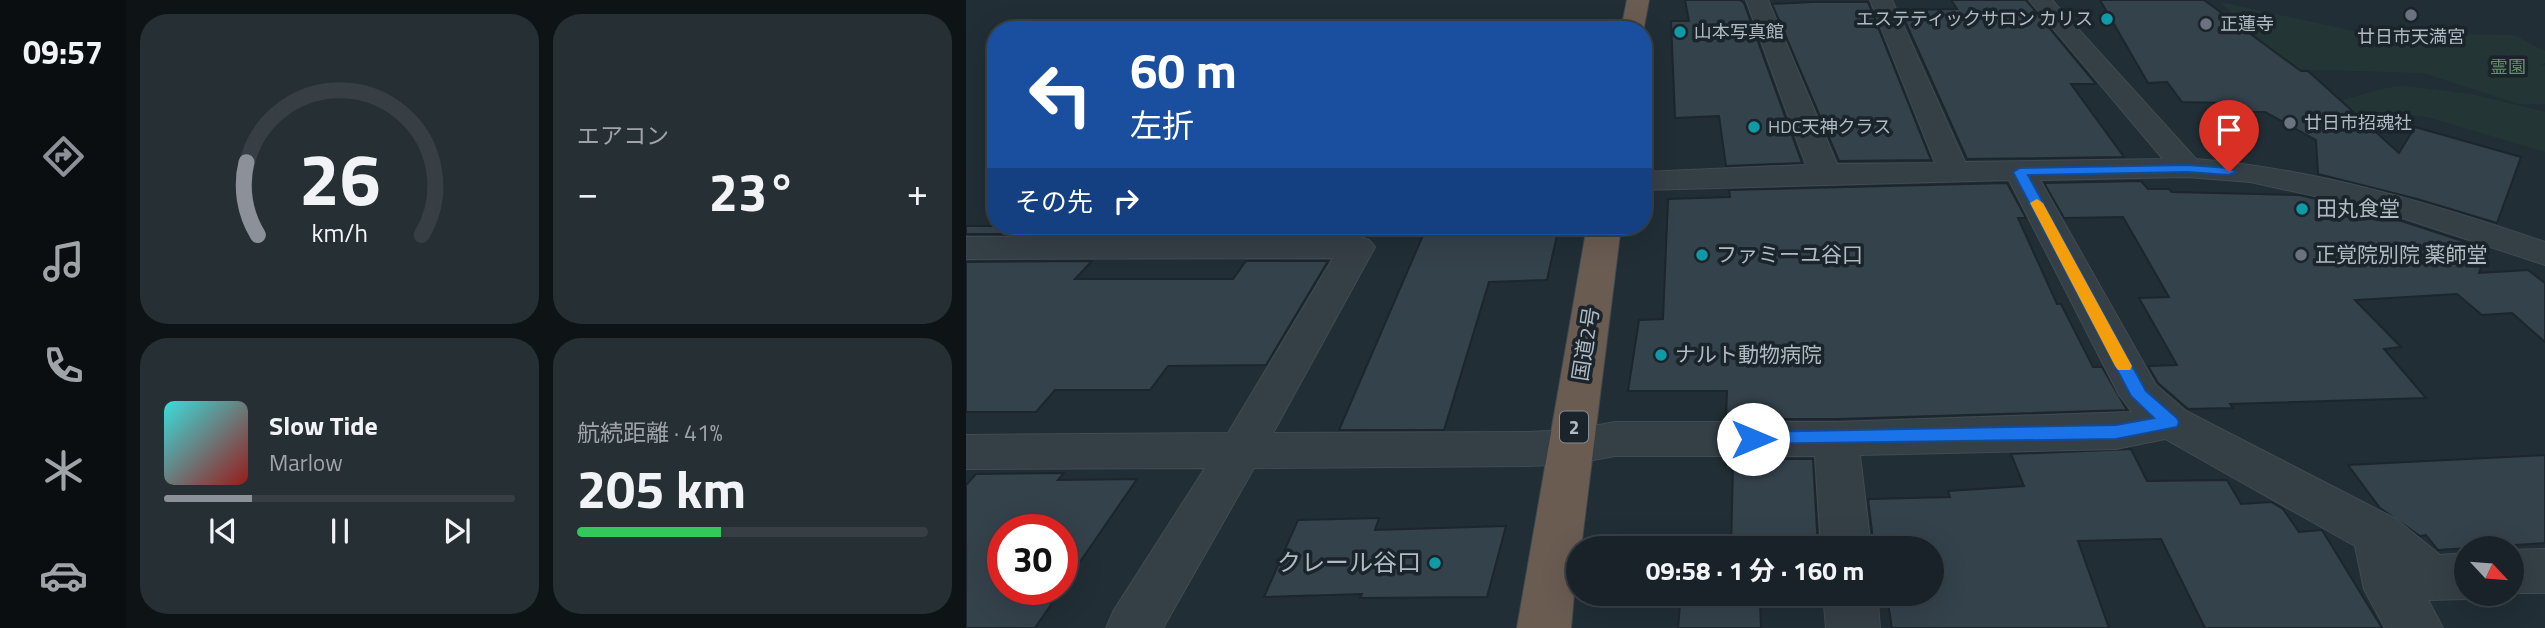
<!DOCTYPE html>
<html lang="ja">
<meta charset="utf-8">
<style>
:root{--surface:#192228;--page:#262f34;--text:#f1f3f6;--muted:#9fa4a8;--line:#373f45;--accent:#8c9099}
body{margin:0;font-family:"Titillium Web","Noto Sans JP",sans-serif;background:var(--page);color:var(--text);height:100vh;display:flex;flex-direction:column;font-size:26px;white-space:nowrap}
*{box-sizing:border-box;margin:0}
p{font-size:23px;color:var(--muted)}
.icon{flex:none;width:38px;height:38px;fill:none;stroke:currentColor;stroke-width:2;stroke-linecap:round;stroke-linejoin:round}
.map{position:relative;flex:1;overflow:hidden}
.details{display:flex;flex-direction:column;gap:14px;padding:14px;background:#0e1316;width:840px}
.details>*{flex:none}
.hud{position:absolute;left:21px;top:21px;width:665px;height:214px;border-radius:28px;box-shadow:0 7px 28px #0002,0 0 0 2px var(--line);background:#1a4fa0;color:#fff;overflow:hidden}
.needle{width:46px;rotate:116deg}
.fabs{position:absolute;left:1488px;top:536px;display:grid;gap:14px}
.fabs a{display:grid;place-items:center;width:70px;height:70px;border-radius:50%;background:var(--surface);box-shadow:0 7px 28px #0002,0 0 0 2px var(--line);font-size:35px}
.speed{position:absolute;left:21px;top:514px;display:flex;gap:14px;font-size:35px;font-weight:700;text-align:center}
.speed>*{display:grid;place-content:center;width:91px;height:91px;border-radius:50%;background:var(--surface);box-shadow:0 7px 28px #0002,0 0 0 2px var(--line);line-height:1}
.speed .limit{border:10px solid #d22;background:#fff;color:#111}
.pin{position:absolute;display:grid;place-items:center;width:60px;height:60px;color:#fff;margin:-72px -30px;border-radius:50% 50% 50% 0;rotate:-45deg;box-shadow:0 0 7px #0007}
.pin .icon{rotate:45deg}
.me{position:absolute;width:77px;margin:-38px;rotate:90deg;stroke-linejoin:round;filter:drop-shadow(0 0 5px #0008)}
.turn{display:flex;align-items:center;gap:24px;height:147px;padding:0 28px;font-size:32px}
.turn .icon{width:91px;height:91px;stroke-width:2.5}
.turn b{display:block;font-size:49px;line-height:60px}
.then{display:flex;align-items:center;height:66px;padding:0 28px;background:#0003;gap:14px;font-size:26px}
.big{font-size:52px;font-weight:700;line-height:1.1}
.details .tile{flex:1;display:flex;flex-direction:column;justify-content:center;gap:10px;min-width:0;padding:0 24px;border-radius:28px;background:var(--page)}
.details .dial{align-items:center;gap:0}
.dial svg{height:182px;overflow:visible;fill:none;stroke:var(--line);stroke-width:7;stroke-linecap:round;text-anchor:middle}
.dial text{fill:var(--text);stroke:none}
.song{display:flex;align-items:center;gap:21px}
.cover{width:84px;height:84px;border-radius:10px;background:linear-gradient(135deg,hsl(180 70% 55%),hsl(0 70% 35%))}
.played{height:7px;border-radius:4px;background:linear-gradient(90deg,var(--accent) 25%,var(--line) 25%)}
.keys{display:flex;justify-content:space-around;direction:ltr}
.heat{display:flex;justify-content:space-between;align-items:center;font-size:38px;direction:ltr}
.charge{height:10px;border-radius:5px;background:linear-gradient(90deg,#34c759 41%,var(--line) 0)}
.details .tiles{flex:1;display:grid;gap:14px;grid-template-columns:repeat(2,1fr)}
.trip{position:absolute;left:600px;top:536px;width:378px;height:70px;border-radius:35px;background:var(--surface);box-shadow:0 7px 28px #0002,0 0 0 2px var(--line);font-weight:700;line-height:70px;text-align:center}
main{display:flex;flex:1;min-height:0}
.menu{display:flex;flex-direction:column;width:126px;justify-content:space-around;align-items:center;background:#0a0e10;color:var(--muted)}
.menu .icon{width:49px;height:49px}
.menu .active{color:var(--accent)}
.menu b{font-size:32px;color:var(--text)}
.map>svg:first-child{display:block}
.green{fill:#233635}
.building{fill:#34424c;stroke:#1c262c;stroke-width:2}
.lines{fill:none;stroke-linecap:round;stroke-linejoin:round}
.minor-casing{stroke:#414b52;stroke-width:2}
.highway-casing{stroke:#3f4a50;stroke-width:2}
.minor{fill:#353f46;fill-rule:evenodd}
.highway{fill:#6b5c52;fill-rule:evenodd}
.route{fill:#1a73e8;stroke:#114b97;stroke-width:2}
.slow{fill:#f59e0b}
.worship-dot{fill:#6b7280;stroke:#1a242a;stroke-width:2.5}
.culture-dot{fill:#0f9aa8;stroke:#1a242a;stroke-width:2.5}
.labels{text-anchor:middle;stroke-width:7;stroke-linejoin:round;paint-order:stroke}
.far-poi-label{font-size:18px;fill:#afbac2;stroke:#1a242a;text-anchor:start}
.far-park-label{font-size:18px;fill:#68916a;stroke:#1a242a}
.shield{fill:#1a242a;stroke:#828d94;stroke-width:2}
.shield-label{font-size:19px;font-weight:bold;fill:#afbac2}
.poi-label{font-size:21px;fill:#afbac2;stroke:#1a242a;text-anchor:start}
.street-label{font-size:21px;fill:#afbac2;stroke:#1a242a}
.near-poi-label{font-size:24px;fill:#afbac2;stroke:#1a242a;text-anchor:end}
</style>
<main>
<nav class="menu">
<b>09:57</b>
<svg class="icon active" aria-label="directions" viewBox="0 0 24 24"><path d="M12 3l9 9-9 9-9-9zM9 14v-3h6M13 9l2 2-2 2"/></svg>
<svg class="icon" aria-label="music" viewBox="0 0 24 24"><path d="M9 18V5l10-2v13"/><circle cx="6" cy="18" r="3"/><circle cx="16" cy="16" r="3"/></svg>
<svg class="icon" aria-label="phone" viewBox="0 0 24 24"><path d="M5 4h4l2 5-3 2q2 4 5 5l2-3 5 2v4C11 20 4 13 5 4z"/></svg>
<svg class="icon" aria-label="climate" viewBox="0 0 24 24"><path d="M12 3v18M4 7l16 10M4 17L20 7"/></svg>
<svg class="icon" aria-label="car" viewBox="0 0 24 24"><path d="M5 17H2v-5l4-1 3-4h7l3 4 3 1v5h-3M9 17h6M6 11h13"/><circle cx="7" cy="17" r="2"/><circle cx="17" cy="17" r="2"/></svg>
</nav>
<section class="details">
<div class="tiles">
<div class="tile dial"><svg viewBox="0 0 100 80">
<path d="M14 69A42 42 0 1 1 86 69"/>
<path d="M14 69A42 42 0 0 1 9 37" stroke="#8c9099"/>
<text x="50" y="56" font-size="32" font-weight="700">26</text>
<text x="50" y="72" font-size="11">km/h</text>
</svg></div>
<div class="tile"><p>エアコン</p>
<div class="heat"><a>−</a><b class="big">23°</b><a>+</a></div>
</div>
<div class="tile">
<div class="song"><i class="cover"></i><div><b>Slow Tide</b><p>Marlow</p></div></div>
<div class="played"></div>
<div class="keys"><svg class="icon" aria-label="previous" viewBox="0 0 24 24"><path d="M18 5L8 12l10 7zM5 5v14"/></svg><svg class="icon" aria-label="pause" viewBox="0 0 24 24"><path d="M8 5v14M16 5v14"/></svg><svg class="icon" aria-label="next" viewBox="0 0 24 24"><path d="M6 5l10 7-10 7zM19 5v14"/></svg></div>
</div>
<div class="tile"><p>航続距離 · 41%</p><b class="big">205 km</b><div class="charge"></div></div>
</div>
</section>
<div class="map">
<svg width="1579" height="628" viewBox="0 0 1579 628">
<rect width="100%" height="100%" fill="#212e35"/>
<!-- green -->
<g class="green">
<polygon points="1254,2 1397,33 1548,35 1579,51 1579,63 1575,64 1579,66 1579,104 1553,104 1457,73 1251,67 1232,45 1296,41"/>
<path d="M1438,86L1506,94L1579,112V152L1461,117L1431,113L1408,130L1368,121V102C1393,97 1412,87 1438,86Z"/>
</g>
<!-- building -->
<g class="building">
<polygon points="719,0 774,0 778,3 836,163 760,166 753,116 709,118 705,21 723,21"/>
<polygon points="985,0 1060,0 1130,84 1105,84 1158,157 1001,159 934,10 991,9"/>
<polygon points="1134,0 1238,0 1335,71 1342,71 1433,153 1449,127 1555,157 1531,223 1451,199 1352,174 1350,140 1299,112 1268,112 1261,103 1216,102 1201,82 1182,83"/>
<polygon points="846,2 902,2 965,160 873,161 806,4"/>
<polygon points="1175,181 1182,189 1203,189 1206,192 1333,195 1408,212 1521,249 1513,273 1562,270 1579,283 1579,342 1546,313 1516,315 1491,294 1389,300 1435,347 1418,349 1460,398 1264,404 1267,408 1222,409 1192,383 1182,366 1211,365 1173,298 1203,297 1157,217 1098,218 1078,183"/>
<polygon points="1041,183 1060,218 1052,218 1091,304 1095,304 1127,367 1136,367 1161,410 870,419 760,419 761,391 662,391 673,320 697,319 702,199 764,197 763,190"/>
<polygon points="0,226 161,226 153,234 0,234"/>
<polygon points="461,226 593,226 581,280 523,282 478,430 373,430"/>
<polygon points="126,261 109,279 267,279 280,261 362,261 300,365 202,366 184,390 89,390 70,412 0,412 0,262"/>
<polygon points="1165,449 1181,481 1261,480 1275,504 1305,502 1317,509 1333,532 1356,530 1416,628 1239,628 1195,539 1112,541 1143,628 926,628 922,603 914,603 914,593 966,593 966,548 908,548 902,499 984,497 982,491 1058,486 1045,454"/>
<polygon points="1579,455 1579,543 1472,550 1460,535 1454,536 1414,508 1382,465"/>
<polygon points="759,459 847,459 852,548 765,548 767,465 759,465"/>
<polygon points="98,473 92,480 171,479 96,588 96,530 37,530 37,590 95,590 69,628 0,628 0,485 10,474"/>
<polygon points="413,518 409,530 540,526 521,597 394,598 396,594 298,597 332,520"/>
<polygon points="715,593 854,593 855,603 794,603 795,628 712,628"/>
</g>
<g class="lines">
<defs>
<g id="minor">
<path d="M780,0H802L871,164L969,163L904,0H926L999,162L1197,159L1063,0H1086L1230,159C1350,169 1466,203 1579,242V265L1409,209L1284,182L1221,177L1074,180L1190,385L1220,411L1430,519L1474,555L1500,553V593H1515L1500,599L1462,600L1477,628H1419L1398,589L1389,546L1199,439L1150,449L894,455L905,548H855L849,456H649L605,464L562,466L288,468L197,628H140L148,610L239,468L0,469V435L262,433L367,258L0,259V237L391,236L403,240L409,247L307,433L562,432L605,430L649,422H870L1166,412L1153,395L1043,180L677,190V172L840,165Z"/>
<polygon points="1579,549 1579,593 1539,593 1545,593 1545,550"/>
<polygon points="857,593 911,593 914,628 860,628"/>
</g>
<g id="highway">
<polygon points="661,0 683,0 677,32 677,30 655,30"/>
<polygon points="621,226 655,226 615,548 612,548 605,628 551,628"/>
</g>
</defs>
<!-- minor casing -->
<use href="#minor" class="minor-casing"/>
<!-- highway casing -->
<use href="#highway" class="highway-casing"/>
<!-- minor -->
<use href="#minor" class="minor"/>
<!-- highway -->
<use href="#highway" class="highway"/>
</g>
<!-- route -->
<polygon class="route" points="1221,165 1263,168 1270,172 1263,175 1221,172 1062,175 1180,391 1211,418 1213,422 1211,427 1150,439 780,444 778,439 787,432 1150,425 1188,418 1165,396 1047,172 1054,168"/>
<!-- slow -->
<polygon class="slow" points="1071,199 1077,203 1166,366 1164,370 1152,370 1149,366 1064,203"/>
<!-- markers -->
<g class="worship-dot">
<circle cx="1445" cy="15" r="7"/>
<circle cx="1240" cy="24" r="7"/>
<circle cx="1324" cy="123" r="7"/>
<circle cx="1335" cy="255" r="7"/>
</g>
<g class="culture-dot">
<circle cx="1141" cy="19" r="7"/>
<circle cx="714" cy="32" r="7"/>
<circle cx="788" cy="127" r="7"/>
<circle cx="1336" cy="209" r="7"/>
<circle cx="736" cy="255" r="7"/>
<circle cx="695" cy="355" r="7"/>
<circle cx="469" cy="563" r="7"/>
</g>
<g class="labels">
<!-- far-poi labels -->
<g class="far-poi-label">
<text x="1127" y="25" text-anchor="end">エステティックサロン カリス</text>
<text x="1254" y="30">正蓮寺</text>
<text x="728" y="38">山本写真館</text>
<text x="1445" y="43" text-anchor="middle">廿日市天満宮</text>
<text x="1338" y="129">廿日市招魂社</text>
<text x="802" y="133">HDC天神クラス</text>
</g>
<!-- far-park labels -->
<g class="far-park-label">
<text x="1542" y="73">霊園</text>
</g>
<!-- shield labels -->
<rect class="shield" x="594" y="411.5" width="28" height="31" rx="5"/>
<g class="shield-label">
<text x="608" y="434">2</text>
</g>
<!-- poi labels -->
<g class="poi-label">
<text x="1350" y="216">田丸食堂</text>
<text x="750" y="262">ファミーユ谷口</text>
<text x="1349" y="262">正覚院別院 薬師堂</text>
<text x="709" y="362">ナルト動物病院</text>
</g>
<!-- street labels -->
<g class="street-label">
<text transform="translate(620 344) rotate(-81)" y="7">国道2号</text>
</g>
<!-- near-poi labels -->
<g class="near-poi-label">
<text x="455" y="571">クレール谷口</text>
</g>
</g>
</svg>
<div class="fabs">
<a><svg class="needle" viewBox="-14 -14 28 28"><path d="M0-13l5 13h-10z" fill="#e53935"/><path d="M0 13l5-13h-10z" fill="#9fa4a8"/></svg></a>
</div>
<div class="speed"><div class="limit">30</div></div>
<div class="pin" style="left:1263px;top:172px;background:#d93025"><svg class="icon" aria-label="arrive" viewBox="0 0 24 24"><path d="M6 21V4h12l-3 4 3 4H6"/></svg></div>
<svg class="me" style="left:787px;top:439px" viewBox="-20 -20 40 40"><circle r="19" fill="#fff"/><path d="M0-13L10 11 0 6-10 11z" fill="#1a73e8"/></svg>
<div class="trip">09:58 · 1 分 · 160 m</div>
<div class="hud">
<div class="turn"><svg class="icon" aria-label="left" viewBox="0 0 24 24"><path d="M17 20v-9H6M10 6l-5 5 5 5"/></svg><div><b>60 m</b>左折</div></div>
<div class="then">その先<svg class="icon" aria-label="right" viewBox="0 0 24 24"><path d="M7 20v-9h11M14 6l5 5-5 5"/></svg></div>
</div>
</div>
</main>
